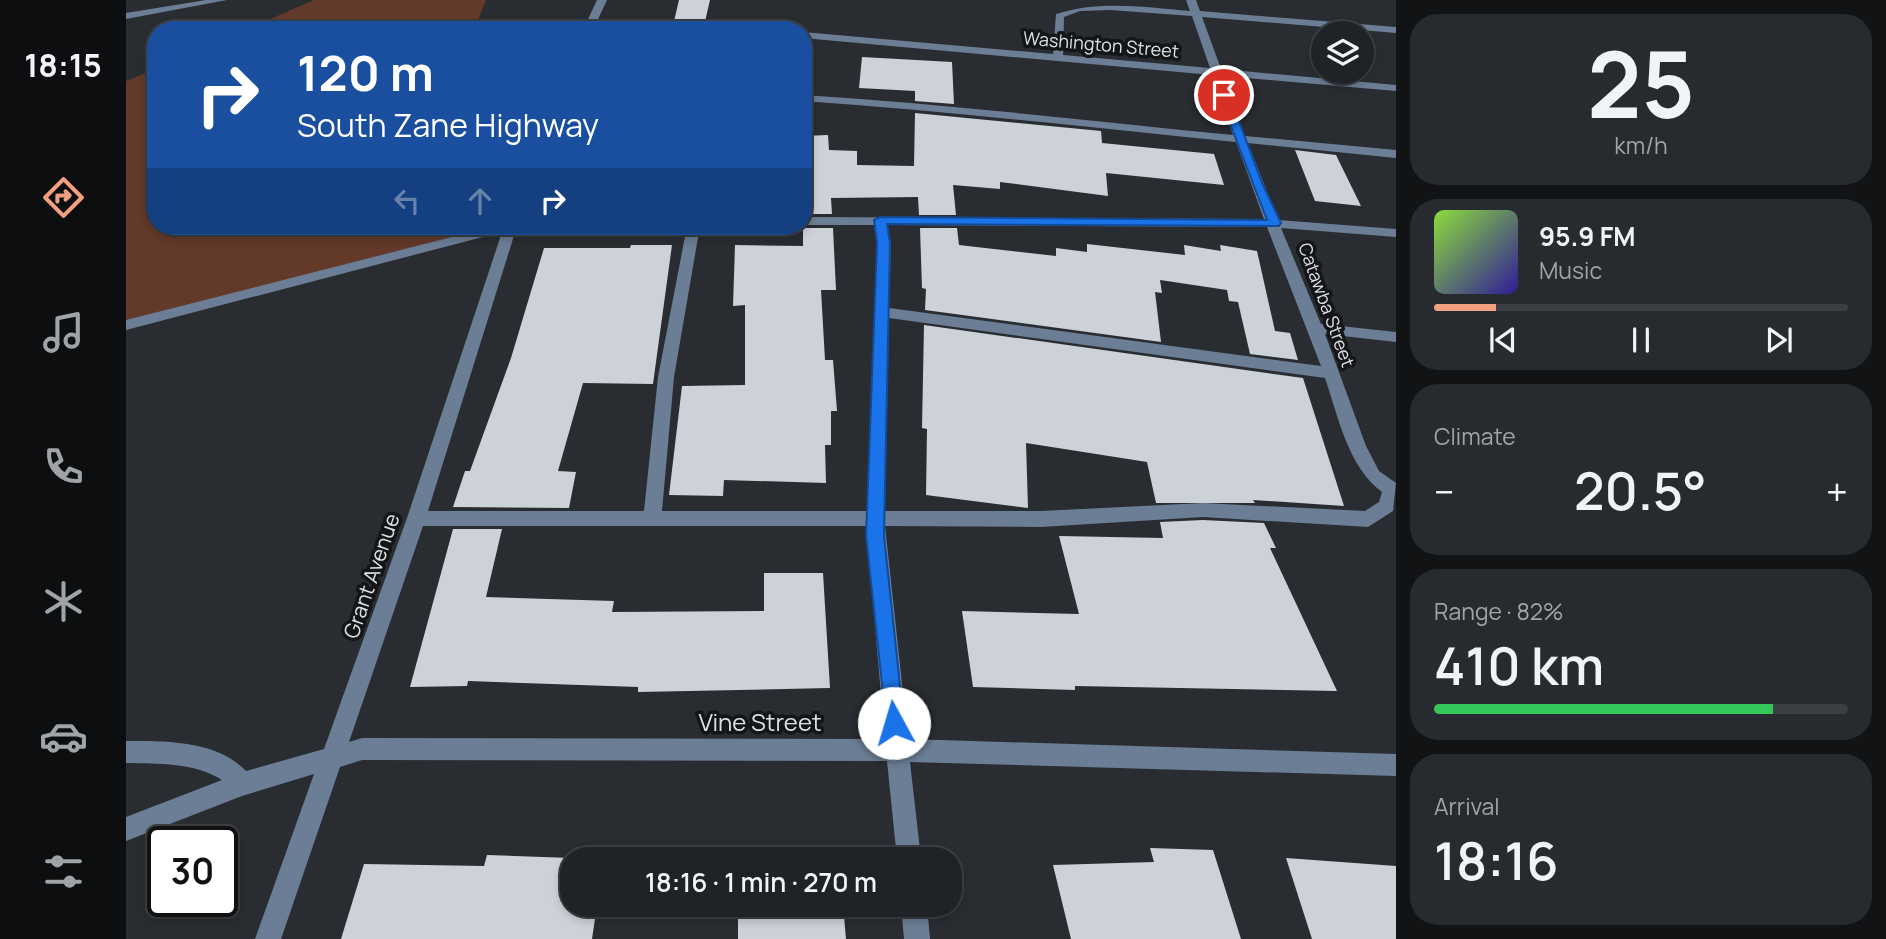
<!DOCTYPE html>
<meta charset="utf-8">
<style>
:root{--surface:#1f2226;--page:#272a2e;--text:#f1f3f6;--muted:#a1a4a7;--line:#3c3f43;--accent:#f3a081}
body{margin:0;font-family:Manrope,sans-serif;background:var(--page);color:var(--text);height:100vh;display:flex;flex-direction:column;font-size:26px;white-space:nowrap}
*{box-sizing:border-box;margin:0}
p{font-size:23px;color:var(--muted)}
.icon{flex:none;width:38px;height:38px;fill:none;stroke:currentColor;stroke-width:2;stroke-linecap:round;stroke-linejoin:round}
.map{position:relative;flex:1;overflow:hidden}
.panel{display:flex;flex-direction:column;gap:14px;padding:14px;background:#111315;width:490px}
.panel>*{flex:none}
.guide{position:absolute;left:21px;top:21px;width:665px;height:214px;border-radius:28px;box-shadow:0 4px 10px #0003,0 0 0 2px var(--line);background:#1a4fa0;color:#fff;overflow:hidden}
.controls{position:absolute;left:1185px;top:21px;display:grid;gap:14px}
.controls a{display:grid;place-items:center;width:63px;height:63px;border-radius:50%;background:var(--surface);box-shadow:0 4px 10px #0003,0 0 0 2px var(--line);font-size:35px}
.speed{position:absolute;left:21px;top:826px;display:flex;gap:14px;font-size:35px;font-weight:700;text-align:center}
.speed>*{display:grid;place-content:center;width:91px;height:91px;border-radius:50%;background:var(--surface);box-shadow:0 4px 10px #0003,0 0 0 2px var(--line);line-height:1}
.speed .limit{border:4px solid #111;border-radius:10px;background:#fff;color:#111}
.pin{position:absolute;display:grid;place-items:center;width:60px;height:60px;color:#fff;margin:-30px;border:4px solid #fff;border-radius:50%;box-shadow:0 2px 7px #0007}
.me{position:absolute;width:77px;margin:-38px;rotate:354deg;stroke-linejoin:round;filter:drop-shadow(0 0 5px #0008)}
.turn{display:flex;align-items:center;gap:24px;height:147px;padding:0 35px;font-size:32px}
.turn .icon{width:91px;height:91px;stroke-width:2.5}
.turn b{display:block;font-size:49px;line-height:60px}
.lanes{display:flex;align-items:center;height:66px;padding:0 35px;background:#0003;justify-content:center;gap:35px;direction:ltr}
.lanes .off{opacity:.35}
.big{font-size:52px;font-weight:600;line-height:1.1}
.panel .card{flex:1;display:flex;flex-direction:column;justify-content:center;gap:10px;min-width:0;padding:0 24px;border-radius:28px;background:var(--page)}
.panel .dial{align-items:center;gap:0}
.dial b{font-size:91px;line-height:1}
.song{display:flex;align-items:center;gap:21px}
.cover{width:84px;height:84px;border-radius:10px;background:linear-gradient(135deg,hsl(90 70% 55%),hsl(250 70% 35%))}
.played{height:7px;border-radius:4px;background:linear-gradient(90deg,var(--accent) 15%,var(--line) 15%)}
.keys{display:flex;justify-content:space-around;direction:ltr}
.heat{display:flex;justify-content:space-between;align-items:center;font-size:38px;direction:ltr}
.charge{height:10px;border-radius:5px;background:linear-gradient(90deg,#34c759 82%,var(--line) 0)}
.trip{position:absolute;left:434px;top:847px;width:402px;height:70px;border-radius:28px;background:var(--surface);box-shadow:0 4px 10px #0003,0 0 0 2px var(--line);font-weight:600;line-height:70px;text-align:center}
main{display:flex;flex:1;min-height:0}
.tabs{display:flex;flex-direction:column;width:126px;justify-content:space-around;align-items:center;background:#0c0e0f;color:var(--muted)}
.tabs .icon{width:49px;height:49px}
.tabs .on{color:var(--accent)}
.tabs b{font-size:32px;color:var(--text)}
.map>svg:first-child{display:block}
.green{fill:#633929}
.building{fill:#ccd2d8}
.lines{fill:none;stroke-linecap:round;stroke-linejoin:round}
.minor{fill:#6b7e95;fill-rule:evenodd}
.route{fill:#1a73e8;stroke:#114b97;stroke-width:2}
.labels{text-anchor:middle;stroke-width:7;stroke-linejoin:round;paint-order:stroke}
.far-street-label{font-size:18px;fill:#dee1e4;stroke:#131517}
.street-label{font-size:21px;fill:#dee1e4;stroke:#131517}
.near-street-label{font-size:24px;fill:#dee1e4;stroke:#131517}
</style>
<main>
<nav class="tabs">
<b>18:15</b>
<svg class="icon on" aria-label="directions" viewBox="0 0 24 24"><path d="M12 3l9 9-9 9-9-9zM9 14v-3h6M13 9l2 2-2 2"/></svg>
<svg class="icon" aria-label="music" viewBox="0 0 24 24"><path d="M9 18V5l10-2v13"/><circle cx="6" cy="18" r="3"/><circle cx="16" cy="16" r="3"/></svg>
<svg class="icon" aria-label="phone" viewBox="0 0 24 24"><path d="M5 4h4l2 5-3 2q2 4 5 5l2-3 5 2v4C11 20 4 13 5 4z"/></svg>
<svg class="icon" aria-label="climate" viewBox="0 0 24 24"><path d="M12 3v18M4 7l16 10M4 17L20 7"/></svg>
<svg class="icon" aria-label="car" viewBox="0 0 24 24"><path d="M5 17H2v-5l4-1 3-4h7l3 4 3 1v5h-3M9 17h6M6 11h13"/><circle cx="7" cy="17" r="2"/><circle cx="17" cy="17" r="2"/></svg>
<svg class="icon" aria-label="filters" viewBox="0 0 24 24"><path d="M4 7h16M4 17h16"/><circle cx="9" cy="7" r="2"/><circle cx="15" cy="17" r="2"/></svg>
</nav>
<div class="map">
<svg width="1270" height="939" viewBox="0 0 1270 939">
<rect width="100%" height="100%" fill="#292d32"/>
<!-- green -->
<g class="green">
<polygon points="188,0 360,0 348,30 119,30"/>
<polygon points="30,69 30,226 376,228 0,320 0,81"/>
</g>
<!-- building -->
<g class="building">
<polygon points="553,0 584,0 577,30 546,30"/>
<polygon points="736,57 826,62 828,104 789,101 789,91 733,88"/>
<polygon points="789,113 975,131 976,143 1088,154 1098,185 980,173 982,196 874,182 874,189 827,185 830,215 793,215 792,197 705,198 706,214 677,214 677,136 702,135 703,150 731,151 731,165 788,166"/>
<polygon points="1169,150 1210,155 1235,206 1189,201"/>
<polygon points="677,228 707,228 710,290 695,290 699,360 707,360 711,411 705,411 705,445 699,445 700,483 598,480 597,496 543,495 556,386 619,385 619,305 607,306 609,245 677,246"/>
<polygon points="794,228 831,228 833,245 930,256 930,248 961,252 961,244 1059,255 1058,245 1095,251 1094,245 1131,251 1149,331 1164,333 1172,360 1124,354 1112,302 1103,301 1101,290 1034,280 1036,293 1029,292 1035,342 799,310 800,289 796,288"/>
<polygon points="505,245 546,245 527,384 457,383 432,471 450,472 443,508 327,507 339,471 344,471 385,358 418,248 504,248"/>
<polygon points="798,325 1177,378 1218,506 1127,500 1129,503 1030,503 1021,462 900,443 902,508 800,495 801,429 796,428"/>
<polygon points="1077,520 1138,523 1150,548 1144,548 1211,691 949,686 949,690 847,687 836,611 953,614 933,536 1037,538 1034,522"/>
<polygon points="327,529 376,529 360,597 488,601 486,612 638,611 638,573 697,573 704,688 512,692 512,687 342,681 341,686 284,687"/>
<polygon points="1024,848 1087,850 1115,939 945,939 927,865 1028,862"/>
<polygon points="361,855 472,859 446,859 446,905 471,905 466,939 215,939 238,864 358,866"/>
<polygon points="1160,858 1270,866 1270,939 1186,939"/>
<polygon points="612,905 717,905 720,939 612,939"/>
</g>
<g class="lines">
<!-- minor -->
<g class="minor">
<polygon points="80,0 101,0 0,19 0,13"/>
<polygon points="471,0 481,0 467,30 457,30"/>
<path d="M1060,0H1070L1074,11L1270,27V33L1076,17L1095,69L1270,85V91L1097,76L1119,136L1270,150V158L1122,143L1152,220L1270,229V237L1155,228L1195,324L1270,332V342L1199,334L1240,446L1253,471L1270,483L1267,511L1242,527L1077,517L915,527L759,526L782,739L1270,754V776L784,762L795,859H771L761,761L236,760L214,767L155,939H129L188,774L116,796L0,841V817L96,780C68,762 33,764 0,763V741C40,741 90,740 120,771L198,749L281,518L376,232L0,330V320L369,226H391L302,511H518L532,377L561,226H574L548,377L536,511H741L751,243L748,225H677V217L1138,219L1110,142C966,128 822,111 677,101V95C821,104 964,121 1107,135L1086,75L677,38V32L927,54L930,14C972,0 1019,7 1064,11ZM984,10L1066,16L1084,68L937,55L938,17L954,11ZM761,225L1141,227L1195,366L763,308L765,243ZM763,318L1199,378C1212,416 1222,467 1256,492L1253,502L1239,511L1077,503L915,511H759ZM297,526H740L759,739L236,738L223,742Z"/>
<polygon points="775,905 801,905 804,939 778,939"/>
</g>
</g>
<!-- route -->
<polygon class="route" points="1098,92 1103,95 1137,185 1155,223 1153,226 761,224 764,243 758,536 778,723 776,730 768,733 761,730 740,536 751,243 748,220 754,217 1141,220 1093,95"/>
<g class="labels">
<!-- far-street labels -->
<g class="far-street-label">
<text transform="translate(975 45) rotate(5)" y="6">Washington Street</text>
<text transform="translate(1200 305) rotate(70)" y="6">Catawba Street</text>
</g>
<!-- street labels -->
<g class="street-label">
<text transform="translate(246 576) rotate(-71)" y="7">Grant Avenue</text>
</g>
<!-- near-street labels -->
<g class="near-street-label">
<text x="634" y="731">Vine Street</text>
</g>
</g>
</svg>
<div class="controls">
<a><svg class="icon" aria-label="layers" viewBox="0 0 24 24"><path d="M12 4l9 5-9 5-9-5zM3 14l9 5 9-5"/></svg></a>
</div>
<div class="speed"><div class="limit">30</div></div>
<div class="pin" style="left:1098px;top:95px;background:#d93025"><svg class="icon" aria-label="arrive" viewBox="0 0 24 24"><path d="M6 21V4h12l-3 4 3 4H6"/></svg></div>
<svg class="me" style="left:768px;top:723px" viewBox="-20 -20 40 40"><circle r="19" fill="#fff"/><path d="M0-13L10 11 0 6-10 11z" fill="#1a73e8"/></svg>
<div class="trip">18:16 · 1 min · 270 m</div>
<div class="guide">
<div class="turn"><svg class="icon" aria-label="right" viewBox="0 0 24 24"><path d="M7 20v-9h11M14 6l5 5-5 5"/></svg><div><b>120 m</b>South Zane Highway</div></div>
<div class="lanes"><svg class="icon off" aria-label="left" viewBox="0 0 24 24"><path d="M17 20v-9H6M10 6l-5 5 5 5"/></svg><svg class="icon off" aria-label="ahead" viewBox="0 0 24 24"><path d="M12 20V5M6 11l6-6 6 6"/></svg><svg class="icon" aria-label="right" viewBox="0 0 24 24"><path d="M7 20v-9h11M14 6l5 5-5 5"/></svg></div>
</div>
</div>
<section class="panel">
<div class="card dial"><b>25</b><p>km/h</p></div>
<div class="card">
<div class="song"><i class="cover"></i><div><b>95.9 FM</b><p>Music</p></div></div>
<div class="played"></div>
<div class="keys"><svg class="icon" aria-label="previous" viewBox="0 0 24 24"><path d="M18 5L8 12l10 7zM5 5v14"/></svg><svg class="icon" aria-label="pause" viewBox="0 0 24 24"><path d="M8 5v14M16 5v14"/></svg><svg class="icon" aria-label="next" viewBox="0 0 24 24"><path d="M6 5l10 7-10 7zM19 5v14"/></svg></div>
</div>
<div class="card"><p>Climate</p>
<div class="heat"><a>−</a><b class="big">20.5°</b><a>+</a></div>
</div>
<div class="card"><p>Range · 82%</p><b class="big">410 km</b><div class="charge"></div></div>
<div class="card"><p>Arrival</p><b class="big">18:16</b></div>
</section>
</main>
